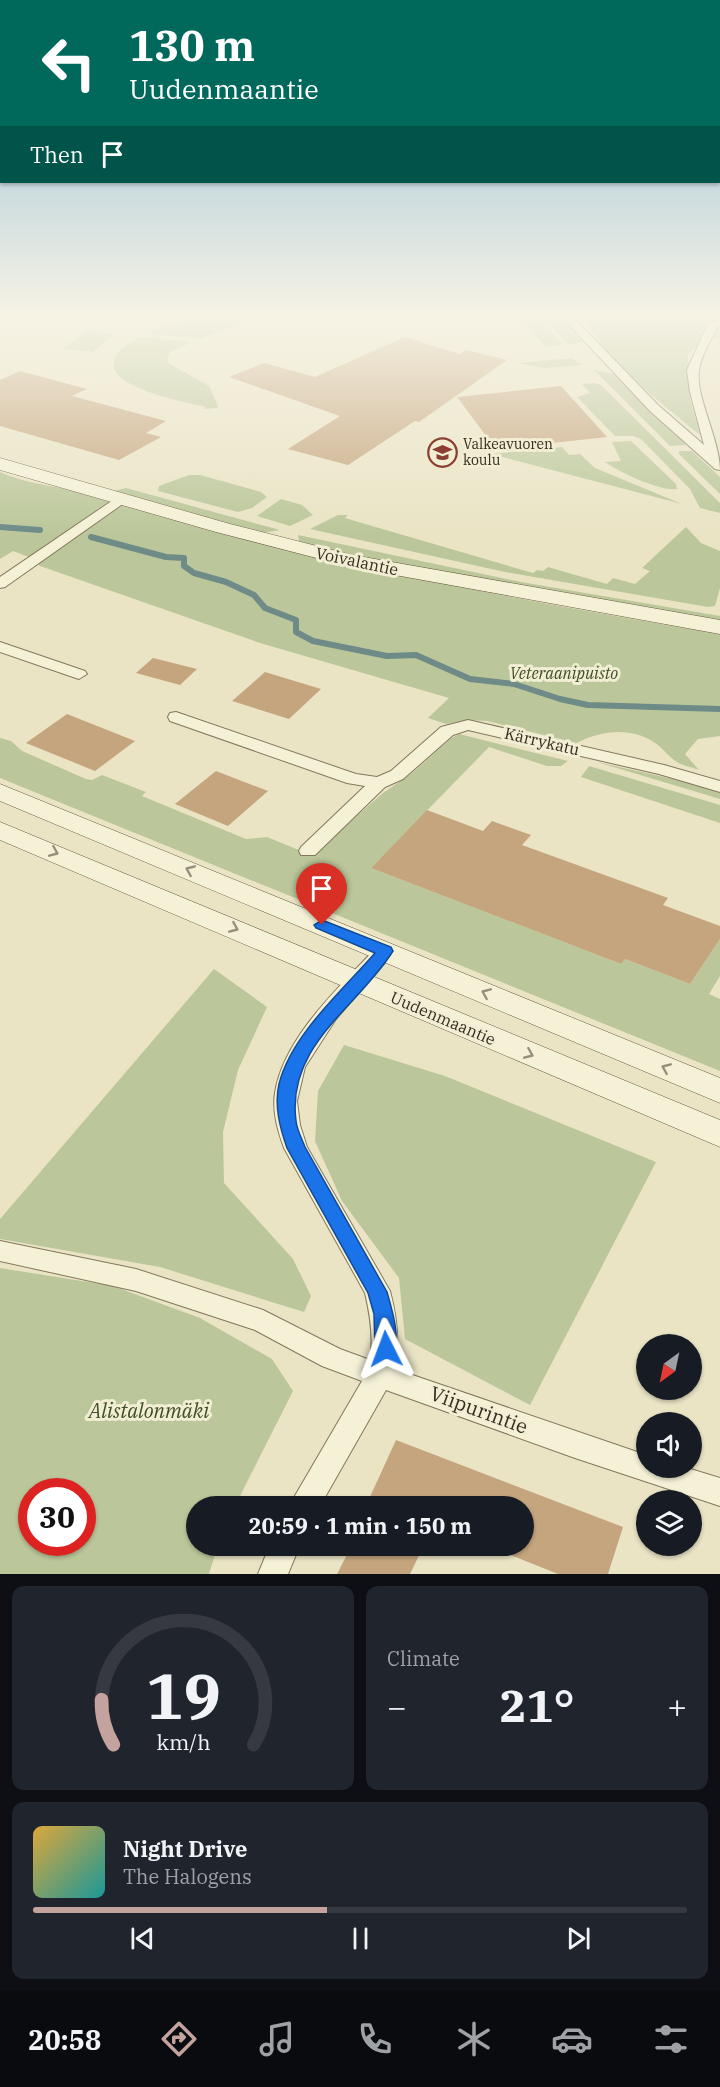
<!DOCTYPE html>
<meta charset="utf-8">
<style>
:root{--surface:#171b24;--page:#20242c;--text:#f1f3f6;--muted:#9ea1a6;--line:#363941;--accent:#c4a29e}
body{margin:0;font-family:"IBM Plex Serif",serif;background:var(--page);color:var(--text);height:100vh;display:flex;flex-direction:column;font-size:22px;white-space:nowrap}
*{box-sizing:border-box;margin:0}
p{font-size:20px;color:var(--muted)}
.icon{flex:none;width:33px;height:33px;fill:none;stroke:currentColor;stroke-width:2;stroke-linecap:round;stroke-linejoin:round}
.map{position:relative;height:1574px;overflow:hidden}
.panel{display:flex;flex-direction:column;gap:12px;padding:12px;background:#0d0f14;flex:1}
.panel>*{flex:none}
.top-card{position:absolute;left:0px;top:0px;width:720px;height:183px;box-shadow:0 2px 4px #0004;background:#00695c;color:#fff;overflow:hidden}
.needle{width:39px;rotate:213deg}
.buttons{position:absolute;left:636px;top:1334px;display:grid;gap:12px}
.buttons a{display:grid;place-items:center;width:66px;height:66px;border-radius:50%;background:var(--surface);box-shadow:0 2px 4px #0004;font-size:30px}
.speed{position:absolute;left:18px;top:1478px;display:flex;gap:12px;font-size:30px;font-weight:700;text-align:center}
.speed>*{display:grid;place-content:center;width:78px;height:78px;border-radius:50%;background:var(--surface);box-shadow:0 2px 4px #0004;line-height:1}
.speed .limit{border:9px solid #d22;background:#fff;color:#111}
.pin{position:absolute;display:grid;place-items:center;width:51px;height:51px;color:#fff;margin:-62px -26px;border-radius:50% 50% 50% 0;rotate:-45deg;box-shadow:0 0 6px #0007}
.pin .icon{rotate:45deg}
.me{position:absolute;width:66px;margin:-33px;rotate:357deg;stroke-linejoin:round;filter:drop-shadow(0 0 4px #0008)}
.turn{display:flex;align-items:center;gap:21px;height:126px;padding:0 30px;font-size:27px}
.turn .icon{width:78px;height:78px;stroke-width:2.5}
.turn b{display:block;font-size:42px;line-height:51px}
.then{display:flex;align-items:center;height:57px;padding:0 30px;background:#0003;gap:12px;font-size:22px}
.big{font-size:45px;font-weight:700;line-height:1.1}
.panel .tile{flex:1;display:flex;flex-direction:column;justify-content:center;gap:9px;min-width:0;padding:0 21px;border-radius:12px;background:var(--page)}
.panel .dial{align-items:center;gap:0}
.dial svg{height:156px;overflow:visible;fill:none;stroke:var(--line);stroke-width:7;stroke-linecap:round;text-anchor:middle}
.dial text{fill:var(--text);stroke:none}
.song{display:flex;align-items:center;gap:18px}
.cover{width:72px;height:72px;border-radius:9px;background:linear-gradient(135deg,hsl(40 70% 55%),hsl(180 70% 35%))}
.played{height:6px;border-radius:3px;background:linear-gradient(90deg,var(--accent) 45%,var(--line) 45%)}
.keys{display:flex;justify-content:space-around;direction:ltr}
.heat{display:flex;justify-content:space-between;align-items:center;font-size:33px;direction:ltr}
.panel .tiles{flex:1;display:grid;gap:12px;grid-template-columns:1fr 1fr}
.tile:last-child{grid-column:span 2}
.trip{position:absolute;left:186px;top:1496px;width:348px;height:60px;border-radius:30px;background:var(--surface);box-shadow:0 2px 4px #0004;font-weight:700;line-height:60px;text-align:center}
.menu{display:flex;height:96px;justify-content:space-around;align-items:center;background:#090b0e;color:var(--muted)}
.menu .icon{width:42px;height:42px}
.menu .on{color:var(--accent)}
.menu b{font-size:27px;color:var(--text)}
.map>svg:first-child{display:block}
.green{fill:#bbc79a;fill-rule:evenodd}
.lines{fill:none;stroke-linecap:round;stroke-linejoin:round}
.stream{stroke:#6e8b88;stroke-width:6}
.building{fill:#c5a57e}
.street-casing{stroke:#83775d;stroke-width:2}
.secondary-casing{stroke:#655840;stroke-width:1}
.street{fill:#f5f1d7;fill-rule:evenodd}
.secondary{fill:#f5f1d7;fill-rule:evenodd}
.oneway{stroke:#958f7b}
.route{fill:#1a73e8;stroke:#114b97;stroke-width:1.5}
.labels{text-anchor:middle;stroke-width:6;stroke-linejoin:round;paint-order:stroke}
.far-poi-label{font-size:14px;fill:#352d1f;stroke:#f2eed4;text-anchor:start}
.street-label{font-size:16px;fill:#352d1f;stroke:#f2eed4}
.park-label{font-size:16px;font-style:italic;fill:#404f28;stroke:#f2eed4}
.near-street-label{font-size:20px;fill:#352d1f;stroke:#f2eed4}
.near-park-label{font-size:20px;font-style:italic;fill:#404f28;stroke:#f2eed4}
</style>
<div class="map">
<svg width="720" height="1574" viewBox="0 0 720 1574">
<rect width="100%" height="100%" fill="#eae4c5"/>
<!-- green -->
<g class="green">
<polygon points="217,313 226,314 238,324 200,339 148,334 160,328"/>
<polygon points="514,313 534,313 563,345 546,347"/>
<polygon points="540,313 557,313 583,342 568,345"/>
<path d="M581,313H720V339L703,337L688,355L690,398L700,435C658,400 607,363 581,313Z"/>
<polygon points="86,331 115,334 93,352 63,349"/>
<path d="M140,337L188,341L190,343L170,352L167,360L170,364L209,386L218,406L217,408L204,409L206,407C187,402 102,388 115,358C119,349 131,341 140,337Z"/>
<polygon points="572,358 582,365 544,368 518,363"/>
<polygon points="594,370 613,374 686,445 670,446"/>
<polygon points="595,383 601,385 720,503 720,513 700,508 690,489 641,439 633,436 615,436 577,397 590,393 582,384"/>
<path d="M631,441L676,484L677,489C661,492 619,472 605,462L621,461L612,442Z"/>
<polygon points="562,447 569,455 580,454 595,468 682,504 491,454"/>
<polygon points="680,451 692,451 720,477 720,494 678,453"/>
<path d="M0,472C24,483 49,485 75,491C98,496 121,505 144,511C333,565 526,602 720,634V736L698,739L685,754L699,770C692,767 683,766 677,762C668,757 662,746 652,741C628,727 600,731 577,743L487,721L470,720L446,724L428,718L449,698L260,643L40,566L29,557L13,551L0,559Z"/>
<polygon points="189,475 200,475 261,492 267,497 252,508 238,512 158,491 159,486"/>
<polygon points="126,488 280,530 263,533 114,491"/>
<polygon points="281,499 302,505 313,515 290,526 257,516"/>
<polygon points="338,515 348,515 345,518 533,573 537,570 543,571 548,567 607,584 613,578 635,584 650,571 642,568 686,527 701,543 720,551 720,588 715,606 708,607 505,572 310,529"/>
<polygon points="298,535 521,582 720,616 720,620 711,621 359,556 299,542"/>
<polygon points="459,734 568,761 561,766 547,766 489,747 371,868 621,964 625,959 690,984 720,939 720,976 709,994 720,999 720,1071 0,778 0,738 11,741 22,751 86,779 92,780 102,775 146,792 142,796 246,839 267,837 306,853 314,853 383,793 411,774 450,739"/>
<polygon points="597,762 691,783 720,793 720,799"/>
<polygon points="589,766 720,805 720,823 581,777"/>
<polygon points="214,969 267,1007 238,1070 223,1132 224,1183 293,1259 311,1296 304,1312 160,1267 0,1239 0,1219"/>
<polygon points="344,1045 445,1076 656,1162 530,1405 405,1339 399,1278 342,1201 315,1141 318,1091"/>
<path d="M0,1268L113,1286L200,1318L272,1359L293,1391L235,1506H196V1545H218L209,1574H0ZM32,1491H82V1542H32Z"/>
</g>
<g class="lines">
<!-- stream -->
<g class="stream">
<polyline points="0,527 40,530"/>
<polyline points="91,537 166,557 184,558 184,566 194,573 226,582 254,595 265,608 296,620 296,632 313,641 387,656 416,655 470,679 514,684 560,699 588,705 720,709"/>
</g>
</g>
<!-- building -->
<g class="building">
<polygon points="405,337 460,354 466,350 507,360 419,422 415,421 348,465 288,449 340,416 229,377 264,363 315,377"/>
<polygon points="20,371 87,389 72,396 166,421 146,433 161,437 119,460 0,426 0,380"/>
<polygon points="561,386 607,437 496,449 457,397"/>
<polygon points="153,658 197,669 180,685 136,673"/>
<polygon points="265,672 321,689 289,719 232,701"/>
<polygon points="67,714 135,741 95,771 26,743"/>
<polygon points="216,771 268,791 228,826 175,804"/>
<polygon points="427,810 483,831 492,821 531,835 522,845 668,898 663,905 720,926 720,939 690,984 625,959 621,964 371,868"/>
<polygon points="396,1440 623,1527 608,1574 558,1574 488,1546 524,1545 524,1506 388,1506 369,1499"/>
<polygon points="352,1545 424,1545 410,1574 337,1574"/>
</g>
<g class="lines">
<defs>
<g id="street">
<path d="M558,313H569L658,405L704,445L690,392L687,370L707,325L720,318V325L717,327C711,340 701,356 699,370C695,396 720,440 720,470L715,469L650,411Z"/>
<polygon points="119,496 126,500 124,503 5,587 0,588 0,577"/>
<polygon points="0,642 85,671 87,674 79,679 73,677 0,652"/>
<polygon points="176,712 356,774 377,777 391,771 441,727 468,720 664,765 720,781 720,792 659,774 468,730 453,735 403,779 385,787 315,855 301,855 299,851 301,847 365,786 347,783 170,721 168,717 170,713"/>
<path d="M385,944L392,946L395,951L336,1019L305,1067L297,1101L300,1125L307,1147L390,1291C397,1317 400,1342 395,1369L646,1455V1467H684L720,1478V1506L575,1458L386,1390L320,1506H289L362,1381L322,1366L255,1330L136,1291L0,1261V1241L136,1269L263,1310L340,1349L370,1360C374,1337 370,1314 365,1293L284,1148C278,1131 272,1112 275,1093C283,1038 341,985 378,946Z"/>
<polygon points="270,1545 300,1545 288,1574 258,1574"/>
</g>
<g id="secondary">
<polygon points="0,458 230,524 352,555 720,620 720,634 351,567 216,532 0,470"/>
<polygon points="0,784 720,1078 720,1103 0,801"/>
<polygon points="0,822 720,1120 720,1147 0,840"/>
</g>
</defs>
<!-- street casing -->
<use href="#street" class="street-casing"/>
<!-- secondary casing -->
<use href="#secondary" class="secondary-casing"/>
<!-- street -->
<use href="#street" class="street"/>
<!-- secondary -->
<use href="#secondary" class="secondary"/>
</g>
<!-- one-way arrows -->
<defs><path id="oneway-chevron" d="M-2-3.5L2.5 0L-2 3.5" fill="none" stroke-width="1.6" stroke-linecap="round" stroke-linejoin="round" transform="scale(1.5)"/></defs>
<g class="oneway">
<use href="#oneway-chevron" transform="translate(54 852) rotate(23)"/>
<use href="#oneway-chevron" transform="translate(190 870) rotate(-157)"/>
<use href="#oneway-chevron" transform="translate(234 928) rotate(23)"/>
<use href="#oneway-chevron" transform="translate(486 993) rotate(-157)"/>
<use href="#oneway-chevron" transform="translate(529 1054) rotate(23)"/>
<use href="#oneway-chevron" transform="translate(666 1068) rotate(-157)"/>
</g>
<!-- sky -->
<linearGradient id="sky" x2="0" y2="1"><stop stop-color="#8db8d6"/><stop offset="0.59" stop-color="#f6f3e5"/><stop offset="1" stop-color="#f6f3e5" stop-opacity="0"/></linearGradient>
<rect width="720" height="534" fill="url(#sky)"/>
<!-- route -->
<path class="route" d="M322,920L391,947L393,951C358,1007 286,1045 296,1121C297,1130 302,1139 305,1147L387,1292C392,1310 401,1338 393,1356L386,1358L378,1356L375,1349L374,1314L368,1293L287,1148C280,1128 274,1106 279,1084C291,1035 343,990 375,953L316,928L314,925Z"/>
<!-- icons -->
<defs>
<symbol id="school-ring" viewBox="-11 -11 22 22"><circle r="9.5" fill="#f2eed4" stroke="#8d3e32" stroke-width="1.5"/><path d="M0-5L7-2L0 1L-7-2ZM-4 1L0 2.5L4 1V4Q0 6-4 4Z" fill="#8d3e32"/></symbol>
</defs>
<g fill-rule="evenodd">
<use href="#school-ring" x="426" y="436" width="33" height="33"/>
</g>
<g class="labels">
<!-- far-poi labels -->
<g class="far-poi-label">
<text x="463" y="449">Valkeavuoren<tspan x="463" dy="16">koulu</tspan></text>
</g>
<!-- street labels -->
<g class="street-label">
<text transform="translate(357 561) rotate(12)" y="6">Voivalantie</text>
<text transform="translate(542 741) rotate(13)" y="6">Kärrykatu</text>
<text transform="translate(443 1018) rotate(23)" y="6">Uudenmaantie</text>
</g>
<!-- park labels -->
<g class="park-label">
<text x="564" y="679">Veteraanipuisto</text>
</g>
<!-- near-street labels -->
<g class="near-street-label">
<text transform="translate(479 1410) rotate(20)" y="7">Viipurintie</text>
</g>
<!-- near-park labels -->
<g class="near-park-label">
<text x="149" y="1418">Alistalonmäki</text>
</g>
</g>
</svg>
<div class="buttons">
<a><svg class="needle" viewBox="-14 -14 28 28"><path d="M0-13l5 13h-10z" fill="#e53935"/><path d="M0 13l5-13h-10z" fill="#9ea1a6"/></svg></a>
<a><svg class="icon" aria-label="sound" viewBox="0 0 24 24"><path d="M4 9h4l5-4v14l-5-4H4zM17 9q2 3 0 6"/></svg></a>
<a><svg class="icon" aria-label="layers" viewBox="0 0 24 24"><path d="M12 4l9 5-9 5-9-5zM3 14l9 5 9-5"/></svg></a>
</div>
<div class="speed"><div class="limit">30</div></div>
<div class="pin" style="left:322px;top:925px;background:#d93025"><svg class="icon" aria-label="arrive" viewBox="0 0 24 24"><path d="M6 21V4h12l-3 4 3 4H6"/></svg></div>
<svg class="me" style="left:386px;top:1349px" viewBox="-20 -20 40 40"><path d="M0-17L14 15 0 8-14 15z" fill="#1a73e8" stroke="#fff" stroke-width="4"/></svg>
<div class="trip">20:59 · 1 min · 150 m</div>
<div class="top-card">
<div class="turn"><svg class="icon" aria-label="left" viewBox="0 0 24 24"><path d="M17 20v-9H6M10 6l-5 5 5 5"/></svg><div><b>130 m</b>Uudenmaantie</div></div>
<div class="then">Then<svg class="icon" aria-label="arrive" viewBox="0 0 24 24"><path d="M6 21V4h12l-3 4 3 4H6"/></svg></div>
</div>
</div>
<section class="panel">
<div class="tiles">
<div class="tile dial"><svg viewBox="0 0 100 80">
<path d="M14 69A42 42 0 1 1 86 69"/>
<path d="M14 69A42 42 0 0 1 8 46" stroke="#c4a29e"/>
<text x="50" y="56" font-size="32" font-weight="700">19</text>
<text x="50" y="72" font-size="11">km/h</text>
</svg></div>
<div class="tile"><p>Climate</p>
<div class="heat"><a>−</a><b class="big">21°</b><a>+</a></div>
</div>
<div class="tile">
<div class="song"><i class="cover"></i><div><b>Night Drive</b><p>The Halogens</p></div></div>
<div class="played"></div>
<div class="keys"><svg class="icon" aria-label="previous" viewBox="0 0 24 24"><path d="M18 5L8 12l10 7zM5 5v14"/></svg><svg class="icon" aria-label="pause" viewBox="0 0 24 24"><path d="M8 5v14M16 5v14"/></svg><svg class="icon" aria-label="next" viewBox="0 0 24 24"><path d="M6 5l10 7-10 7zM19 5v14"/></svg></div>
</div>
</div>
</section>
<nav class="menu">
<b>20:58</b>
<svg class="icon on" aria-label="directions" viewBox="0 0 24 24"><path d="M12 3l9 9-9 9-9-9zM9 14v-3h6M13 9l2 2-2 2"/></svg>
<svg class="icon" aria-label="music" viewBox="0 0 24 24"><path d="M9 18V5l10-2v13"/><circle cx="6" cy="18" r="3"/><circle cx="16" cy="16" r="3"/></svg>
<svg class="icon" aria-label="phone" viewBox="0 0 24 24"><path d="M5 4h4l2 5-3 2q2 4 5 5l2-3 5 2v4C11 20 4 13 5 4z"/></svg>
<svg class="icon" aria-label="climate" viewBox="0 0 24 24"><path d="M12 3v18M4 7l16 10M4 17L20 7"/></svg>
<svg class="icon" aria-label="car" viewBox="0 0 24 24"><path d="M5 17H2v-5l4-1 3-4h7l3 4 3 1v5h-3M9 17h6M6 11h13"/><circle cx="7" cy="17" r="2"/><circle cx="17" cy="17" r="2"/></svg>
<svg class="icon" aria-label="filters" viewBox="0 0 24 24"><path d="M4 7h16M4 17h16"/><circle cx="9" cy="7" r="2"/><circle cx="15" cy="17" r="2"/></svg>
</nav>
